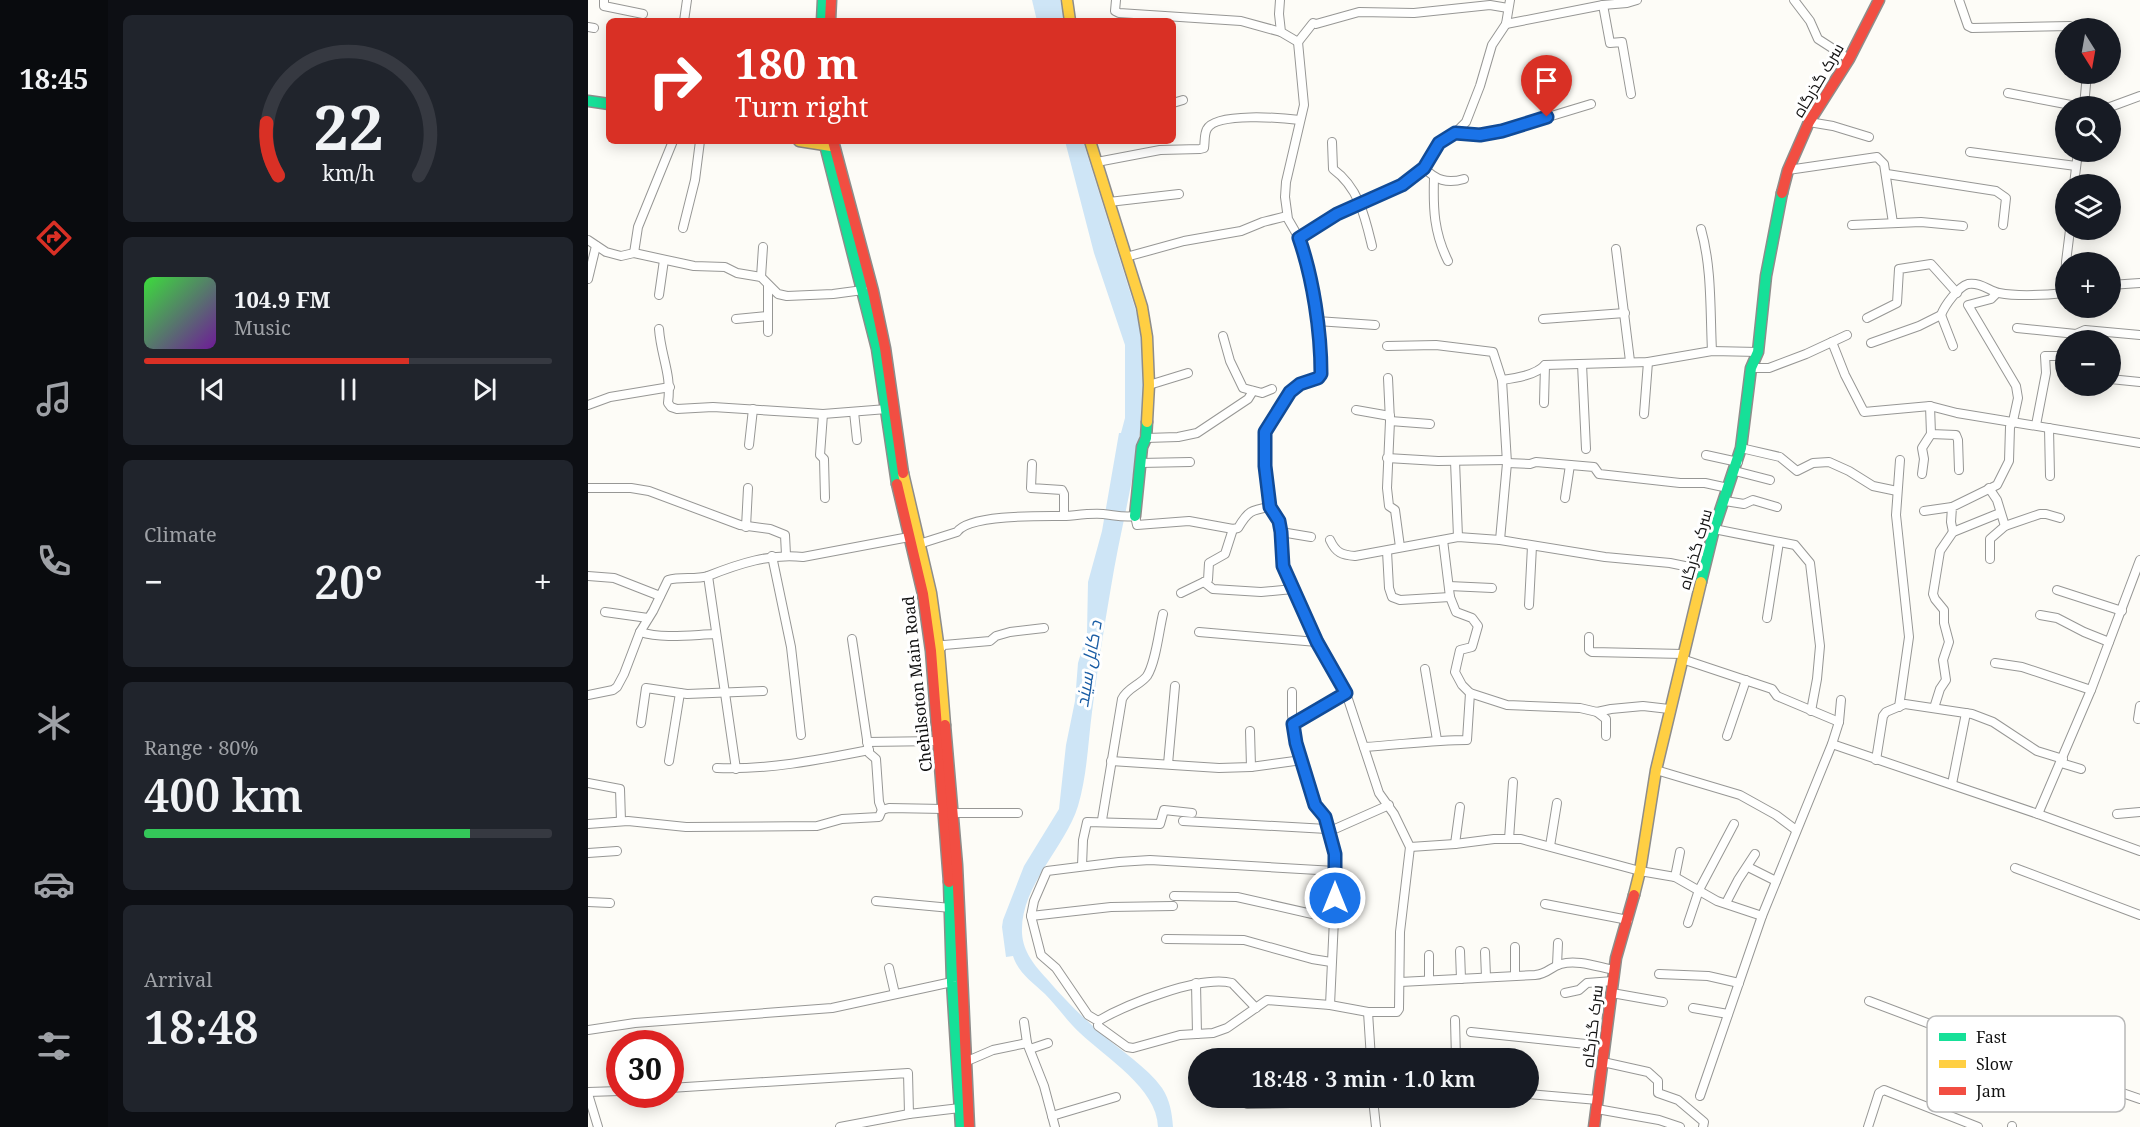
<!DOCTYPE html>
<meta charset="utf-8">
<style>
:root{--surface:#171b24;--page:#20242c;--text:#f1f3f6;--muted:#9ea1a6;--line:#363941;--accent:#d93025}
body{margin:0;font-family:"Noto Serif",Cairo,serif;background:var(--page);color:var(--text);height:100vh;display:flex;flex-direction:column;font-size:22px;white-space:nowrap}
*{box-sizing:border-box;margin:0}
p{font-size:20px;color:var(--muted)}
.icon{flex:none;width:33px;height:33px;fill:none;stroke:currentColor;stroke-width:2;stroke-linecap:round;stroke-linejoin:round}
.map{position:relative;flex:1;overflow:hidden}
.details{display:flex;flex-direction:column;gap:15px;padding:15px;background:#0d0f14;width:480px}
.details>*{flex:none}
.top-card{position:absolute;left:18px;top:18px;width:570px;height:126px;border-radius:9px;box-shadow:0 3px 15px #0003;background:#d93025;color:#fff;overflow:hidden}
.needle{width:39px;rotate:169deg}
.controls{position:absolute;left:1467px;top:18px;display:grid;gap:12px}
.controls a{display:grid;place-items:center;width:66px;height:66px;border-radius:50%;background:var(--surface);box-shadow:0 3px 15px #0003;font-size:30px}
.speed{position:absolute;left:18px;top:1030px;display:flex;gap:12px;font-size:30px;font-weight:700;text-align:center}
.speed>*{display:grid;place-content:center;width:78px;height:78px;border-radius:50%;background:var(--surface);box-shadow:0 3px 15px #0003;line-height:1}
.speed .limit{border:9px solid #d22;background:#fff;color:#111}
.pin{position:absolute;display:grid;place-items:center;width:51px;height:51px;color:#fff;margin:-62px -26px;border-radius:50% 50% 50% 0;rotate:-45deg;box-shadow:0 0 6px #0007}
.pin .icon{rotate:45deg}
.me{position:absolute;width:66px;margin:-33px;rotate:0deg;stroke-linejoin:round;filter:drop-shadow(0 0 4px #0008)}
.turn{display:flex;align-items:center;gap:21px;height:126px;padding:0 30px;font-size:27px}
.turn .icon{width:78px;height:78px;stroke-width:2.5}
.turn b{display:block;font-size:42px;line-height:51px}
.big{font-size:45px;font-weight:600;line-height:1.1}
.details .card{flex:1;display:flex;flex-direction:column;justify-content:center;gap:9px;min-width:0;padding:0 21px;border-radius:9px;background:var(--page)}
.details .dial{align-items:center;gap:0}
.dial svg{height:156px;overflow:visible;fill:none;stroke:var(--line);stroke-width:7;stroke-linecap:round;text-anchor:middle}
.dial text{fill:var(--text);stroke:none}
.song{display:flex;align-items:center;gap:18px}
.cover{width:72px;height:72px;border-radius:9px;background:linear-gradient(135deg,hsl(120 70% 55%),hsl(280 70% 35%))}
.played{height:6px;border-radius:3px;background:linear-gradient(90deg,var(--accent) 65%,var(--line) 65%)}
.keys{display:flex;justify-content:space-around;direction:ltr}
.heat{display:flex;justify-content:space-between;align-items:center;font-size:33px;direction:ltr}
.charge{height:9px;border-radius:4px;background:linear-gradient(90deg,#34c759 80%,var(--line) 0)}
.trip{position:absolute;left:600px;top:1048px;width:351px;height:60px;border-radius:30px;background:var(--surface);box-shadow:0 3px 15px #0003;font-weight:600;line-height:60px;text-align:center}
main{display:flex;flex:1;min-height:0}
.dock{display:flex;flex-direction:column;width:108px;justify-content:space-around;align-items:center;background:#090b0e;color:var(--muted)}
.dock .icon{width:42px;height:42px}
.dock .active{color:var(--accent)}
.dock b{font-size:27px;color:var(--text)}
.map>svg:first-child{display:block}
.water{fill:#cee5f6}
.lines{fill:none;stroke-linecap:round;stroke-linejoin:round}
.street-casing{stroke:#979795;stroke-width:10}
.fast-casing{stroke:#8e8d8b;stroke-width:13}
.slow-casing{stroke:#8e8d8b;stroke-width:13}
.jam-casing{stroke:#8e8d8b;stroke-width:13}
.street{stroke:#fffffe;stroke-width:8}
.fast{stroke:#16e098;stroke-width:10}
.slow{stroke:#ffcf43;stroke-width:10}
.jam{stroke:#f24e42;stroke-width:10}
.route-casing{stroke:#114b97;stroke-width:15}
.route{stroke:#1a73e8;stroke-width:10}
.labels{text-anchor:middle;stroke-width:6;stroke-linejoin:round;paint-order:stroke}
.street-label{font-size:16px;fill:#111;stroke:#fff}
.water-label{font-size:18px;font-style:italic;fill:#195ca4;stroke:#fff}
.key{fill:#fff;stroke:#b8b8b8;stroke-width:1.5}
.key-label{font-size:16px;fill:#111}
</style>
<main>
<nav class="dock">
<b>18:45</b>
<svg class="icon active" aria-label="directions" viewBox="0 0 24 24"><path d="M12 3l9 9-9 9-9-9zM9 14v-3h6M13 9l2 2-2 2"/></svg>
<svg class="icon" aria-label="music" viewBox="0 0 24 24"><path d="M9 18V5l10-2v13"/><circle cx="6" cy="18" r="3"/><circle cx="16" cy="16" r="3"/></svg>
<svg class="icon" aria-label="phone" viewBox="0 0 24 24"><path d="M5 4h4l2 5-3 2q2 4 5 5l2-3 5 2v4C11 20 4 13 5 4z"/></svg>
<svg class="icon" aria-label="climate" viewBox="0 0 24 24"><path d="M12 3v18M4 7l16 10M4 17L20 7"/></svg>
<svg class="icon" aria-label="car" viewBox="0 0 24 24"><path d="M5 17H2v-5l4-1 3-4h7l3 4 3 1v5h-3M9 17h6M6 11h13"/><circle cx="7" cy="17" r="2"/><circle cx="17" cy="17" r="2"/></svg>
<svg class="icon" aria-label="filters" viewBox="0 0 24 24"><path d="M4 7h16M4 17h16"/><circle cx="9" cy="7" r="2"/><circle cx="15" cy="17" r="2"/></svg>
</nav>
<section class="details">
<div class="card dial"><svg viewBox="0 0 100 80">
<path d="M14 69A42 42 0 1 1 86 69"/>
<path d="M14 69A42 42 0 0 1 8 42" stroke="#d93025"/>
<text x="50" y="56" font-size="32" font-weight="700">22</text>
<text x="50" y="72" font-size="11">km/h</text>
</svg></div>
<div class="card">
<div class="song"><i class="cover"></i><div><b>104.9 FM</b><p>Music</p></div></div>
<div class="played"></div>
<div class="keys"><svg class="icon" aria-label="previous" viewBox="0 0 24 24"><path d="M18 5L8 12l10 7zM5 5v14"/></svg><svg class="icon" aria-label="pause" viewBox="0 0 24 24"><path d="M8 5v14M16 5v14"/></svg><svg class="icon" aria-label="next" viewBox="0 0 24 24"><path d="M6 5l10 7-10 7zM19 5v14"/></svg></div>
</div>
<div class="card"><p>Climate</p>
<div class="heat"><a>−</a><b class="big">20°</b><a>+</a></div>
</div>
<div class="card"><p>Range · 80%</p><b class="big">400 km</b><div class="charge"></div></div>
<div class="card"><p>Arrival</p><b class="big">18:48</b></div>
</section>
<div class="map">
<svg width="1552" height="1127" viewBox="0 0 1552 1127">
<rect width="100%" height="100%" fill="#fdfcf7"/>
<!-- water -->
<g class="water">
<polygon points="444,0 472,0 477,21 449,21"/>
<path d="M477,141H495L553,327C566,416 537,500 523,587C516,628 509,671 504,712C500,743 499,776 490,806C477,848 432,886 434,933C435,952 447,966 459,979C476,999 494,1017 514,1034C533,1051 559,1067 574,1088C582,1100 584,1113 585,1127H570C569,1088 518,1058 492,1033C479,1021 469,1006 457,994C444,981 431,974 425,956L418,957L414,927L415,920L436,866L471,809L478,745L487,701L490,663L499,633L500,582L514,531L531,433H533L537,418V345L506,253Z"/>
</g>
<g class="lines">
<defs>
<g id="street">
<polyline points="16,0 16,6 55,14"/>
<polyline points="528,0 527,11 531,13 653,21 693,32"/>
<polyline points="692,0 691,14 693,32 710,42"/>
<polyline points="1206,0 1222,21 1230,39 1261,59"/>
<polyline points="1371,0 1380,26 1384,28 1482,26 1483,28"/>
<polyline points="1015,5 1022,43 1034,42 1043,94"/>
<polyline points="96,21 99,0"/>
<polyline points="918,24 1015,5 1039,3 1049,0"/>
<polyline points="0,27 6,28"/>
<polyline points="710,42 716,105 698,182 697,197 700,219 711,238 717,255 729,321 733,374 730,378 712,384 702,392 677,432 677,466 682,507 691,521 693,532 695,566 729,642 758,693 791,793 806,814 822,847 812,932 811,1009 809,1012 780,1012 742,1005 679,1000 639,1028 625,1033 592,1035 545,1048 539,1047 510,1026 510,1021 500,1015 468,968 453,955 443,916 446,901 459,871 531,862 562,860 747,871"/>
<polyline points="710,42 725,23 728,24 771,12 826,13 902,5 920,8"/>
<polyline points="1420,93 1488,106"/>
<polyline points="585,103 595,100"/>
<polyline points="1496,106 1499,74"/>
<polyline points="1522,107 1552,96"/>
<polyline points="1221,122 1245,126 1281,137"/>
<polyline points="867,133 892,135 914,131 1003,104"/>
<path d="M744,142L745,169C771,188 777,217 784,246"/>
<polyline points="1382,152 1488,166"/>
<path d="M509,162L572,150L612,149L616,148C617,142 616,134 619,129C628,112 695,118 712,120"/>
<path d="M836,168C848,180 859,184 876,179"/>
<polyline points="1200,170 1289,157 1296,164 1305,223"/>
<polyline points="1299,174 1408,191 1418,198 1415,225"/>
<path d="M846,178C845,209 846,233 860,261"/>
<polyline points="1486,184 1490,152"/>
<polyline points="521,202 591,194"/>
<polyline points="1264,225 1333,222 1375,226"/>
<polyline points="95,228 107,180 112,141"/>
<path d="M1113,229C1124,268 1122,311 1124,351"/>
<polyline points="711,238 749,214 814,185 836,168 851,143 867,133 878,122 892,86 904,45 918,24 922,0"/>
<polyline points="0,240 18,252 33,256 46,253 106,266 137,267 149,273 173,277 190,294 199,296 245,294 275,290"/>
<polyline points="1028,249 1042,361"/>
<polyline points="46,253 50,227 85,141"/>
<polyline points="538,257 596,241 653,231 675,222 699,216"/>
<polyline points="1478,262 1482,230"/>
<polyline points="173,277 175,247"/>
<polyline points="0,279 8,246"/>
<polyline points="180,285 180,332"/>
<polyline points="1522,285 1552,283"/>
<polyline points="1476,294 1478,263"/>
<polyline points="71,295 76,260"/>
<polyline points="1353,315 1365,346"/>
<polyline points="1279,318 1309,303 1311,269 1343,264 1369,293"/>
<polyline points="148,319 180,316"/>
<polyline points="955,319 1037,313"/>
<polyline points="729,321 787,325"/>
<polyline points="1429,328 1488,334"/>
<path d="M71,329C73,357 84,374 80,403L83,407L89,409L125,407L235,414L299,409"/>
<polyline points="635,336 642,361 655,388 674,393 684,389"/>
<polyline points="1486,340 1488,334 1497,330 1552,335"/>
<polyline points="1244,342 1257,375 1276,412 1342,406 1369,413 1552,443"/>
<path d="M1283,343L1331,326L1353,315C1357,305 1370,287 1380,284C1393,282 1401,291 1411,293C1432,297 1457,295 1478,293"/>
<polyline points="799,346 848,345 905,352 914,380"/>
<polyline points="994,364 998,449"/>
<polyline points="1163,368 1181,368 1218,354 1259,335"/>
<polyline points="800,378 802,421 799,488 801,506 807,510 812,547"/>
<polyline points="1522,379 1552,382"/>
<polyline points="561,385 600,373"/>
<polyline points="956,403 957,365"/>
<polyline points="0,405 22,397 82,387"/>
<polyline points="1342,406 1343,434 1368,435 1370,440 1371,470"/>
<polyline points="768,410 802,416"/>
<polyline points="266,412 269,440"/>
<polyline points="235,414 232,455 236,459 237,498"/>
<polyline points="1056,414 1060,362"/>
<polyline points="802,421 842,424"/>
<polyline points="1448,425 1458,373 1457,356 1478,356"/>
<polyline points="1461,428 1462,476"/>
<polyline points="558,438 590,437 609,433 660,399 665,391"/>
<polyline points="161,445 165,409"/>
<polyline points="1153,448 1192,457 1209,471 1225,463 1241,462 1261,471 1285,486 1309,491"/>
<polyline points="1118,455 1150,462"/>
<polyline points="799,458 850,461 918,460"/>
<polyline points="867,461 870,537"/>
<polyline points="552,463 602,462"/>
<polyline points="919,463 942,464 948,462 1006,467 1011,474 1092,483 1117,483 1140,488"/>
<polyline points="444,464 443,488 474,490 476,494 476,516"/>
<polyline points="1147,471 1182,480"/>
<polyline points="1334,474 1336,459 1334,448 1343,434"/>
<polyline points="0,488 43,488 61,491 152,525 182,529 197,535 198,555"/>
<polyline points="1401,488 1409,500 1417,526"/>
<polyline points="977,498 982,465"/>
<polyline points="1137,501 1156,504 1165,500 1189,507"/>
<polyline points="1336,511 1364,507"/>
<polyline points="158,527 160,488"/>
<polyline points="1126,529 1207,545 1222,563 1232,646 1229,679 1223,711"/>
<polyline points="693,532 723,537"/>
<polyline points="1365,532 1363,522 1364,507 1409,485 1421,461 1422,427 1425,421 1430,398 1428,386 1380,305 1403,299 1409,293"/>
<path d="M742,540C748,553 754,555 767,556L870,537L912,540L1017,557L1082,563L1116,570"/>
<polyline points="855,540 862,597 868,612 884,618 890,626 884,647 872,650 867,672 874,685 882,693 919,705 992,708 1009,712 1023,709 1055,706 1081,709"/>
<path d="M912,540L919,463L914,380C928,378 948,375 957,365L1060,362L1124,351L1170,352"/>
<path d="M331,544L369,532C381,514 455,516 478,516C490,515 503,513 515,514C526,515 536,518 547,516L549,525L601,521L645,529L650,528C660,511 663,510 682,507"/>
<polyline points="799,551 801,588 804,597 812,600 862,597"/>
<polyline points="184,556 203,647 213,735"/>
<polyline points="1402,559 1402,539 1417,526 1452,514 1458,514 1472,518"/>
<polyline points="0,576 26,578 72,596"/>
<polyline points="616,582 625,589 673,592 705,589"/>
<polyline points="861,586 904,588"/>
<polyline points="1469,590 1534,611"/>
<polyline points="593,593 620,580 621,563 637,554 645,529"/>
<polyline points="941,605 944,546"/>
<polyline points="17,612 60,618"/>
<polyline points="1452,615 1469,618 1496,632 1521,642"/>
<polyline points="1179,618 1191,542"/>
<path d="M52,632C75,639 102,635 127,634"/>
<polyline points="611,632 729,642"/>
<polyline points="1001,637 1001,650 1004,652 1095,654"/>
<polyline points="264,639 281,753 288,759 291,802 294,810"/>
<polyline points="351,650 356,645 402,641 408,636 422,632 456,628"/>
<polyline points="1094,659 1184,689 1189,696 1251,722"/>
<polyline points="1407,663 1434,667 1503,690"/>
<polyline points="837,669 849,740"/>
<polyline points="704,692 704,715 708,743 727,805 737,817 747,854 746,919 742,1005"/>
<path d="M0,695L25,690L29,687L36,674L52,632L65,611L80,580C93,576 107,580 120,576"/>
<polyline points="1311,707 1321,637 1308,515 1312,460"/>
<polyline points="1346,708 1352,689 1358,680 1355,660 1361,642 1356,623 1356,610 1347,599 1345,594 1352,551 1365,532 1412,513"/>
<polyline points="1009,712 1018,719 1018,736"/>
<polyline points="1550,719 1552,706"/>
<polyline points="53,723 58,688 99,694 175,691"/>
<polyline points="705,724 758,693"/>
<polyline points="662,731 663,767"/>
<polyline points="1139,736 1158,680"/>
<polyline points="279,742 351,741"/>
<polyline points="1244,744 1450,814 1552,851"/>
<path d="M776,747C811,745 844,740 879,740L882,693"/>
<polyline points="1288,760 1295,716 1298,712 1317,704 1384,714 1405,722 1449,751 1475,759"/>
<polyline points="81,761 92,693"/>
<polyline points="523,761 631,768 663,767 714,760"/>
<polyline points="1473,763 1493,769"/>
<polyline points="580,764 587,686"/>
<path d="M129,768C180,770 230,760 281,750"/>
<path d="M148,769L120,576C150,564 183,553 215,557L321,537"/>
<polyline points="1068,770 1152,795 1188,815 1208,830"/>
<polyline points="0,783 32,789 33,821"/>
<polyline points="1364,784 1378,713"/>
<polyline points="364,813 430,813"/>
<polyline points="1450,814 1503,690 1552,560"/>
<polyline points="1529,814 1552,812"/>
<path d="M514,820L534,699C539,688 552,685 559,676C568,662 571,630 575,614"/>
<polyline points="595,821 739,829"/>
<polyline points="0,824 40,821 98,827 229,826 254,819 291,817 294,810 301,808 356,809"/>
<polyline points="740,832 801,805"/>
<polyline points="921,839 925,782"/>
<polyline points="867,844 872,807"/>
<polyline points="962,846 969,803"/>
<polyline points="822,847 867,844 906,839 933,839 1052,871 1087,877 1129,901 1174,916"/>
<polyline points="0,853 29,851"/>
<polyline points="494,866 495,840 499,822 572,824 576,810 604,813"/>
<polyline points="1160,867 1188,881"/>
<polyline points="1427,868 1552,915"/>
<polyline points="1087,877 1092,852"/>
<polyline points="586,896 649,897 746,919"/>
<polyline points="288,901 363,908"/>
<polyline points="0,902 22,903"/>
<polyline points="1138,903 1150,880 1167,854"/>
<polyline points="957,904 1040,920"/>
<polyline points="443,916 523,907 585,906"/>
<polyline points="1100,923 1111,890 1146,824"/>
<polyline points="578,939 656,940 724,959 743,962"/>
<polyline points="872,951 873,979"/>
<polyline points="897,952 898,977"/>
<polyline points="969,965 970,943"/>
<polyline points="301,968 307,994"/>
<polyline points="1071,974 1120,976 1151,983"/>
<polyline points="927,976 927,947"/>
<polyline points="841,980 841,955"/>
<path d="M812,982L947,975C960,974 962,967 973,964C989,959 1010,967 1026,970"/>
<polyline points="608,983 609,1034"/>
<polyline points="977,993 991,990 999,983 1025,981"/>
<polyline points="1024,993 1075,1002"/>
<polyline points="1281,1001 1432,1058 1552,1099"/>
<polyline points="1105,1008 1140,1014"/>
<polyline points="780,1012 783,1059"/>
<polyline points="867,1020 868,1059"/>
<path d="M510,1021C539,1004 612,975 644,983L668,1008"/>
<polyline points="436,1022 439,1043 456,1086 467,1127"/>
<polyline points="0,1030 47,1023 244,1008 364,982"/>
<polyline points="883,1032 1017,1046"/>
<polyline points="442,1049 460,1043"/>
<polyline points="671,1059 783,1059"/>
<polyline points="377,1062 405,1050 439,1043"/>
<polyline points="1015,1062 1060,1072 1070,1081 1070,1093 1090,1100 1116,1122 1115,1127"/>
<polyline points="82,1088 320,1073 321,1114"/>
<polyline points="0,1092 32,1091"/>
<polyline points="0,1094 10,1127"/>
<polyline points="940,1094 1010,1100"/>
<polyline points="1112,1096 1174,916 1244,744 1251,722 1253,700"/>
<polyline points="785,1099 788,1127"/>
<polyline points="659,1104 785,1101"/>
<polyline points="1415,1105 1432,1058"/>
<polyline points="1009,1109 1071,1120 1092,1127"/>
<polyline points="464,1116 528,1097"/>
<polyline points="252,1127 321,1114 372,1108"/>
<polyline points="1280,1127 1291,1093 1296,1090 1390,1127"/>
<polyline points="1424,1127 1424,1126"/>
</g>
<g id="fast">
<polyline points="234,21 235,0"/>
<polyline points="0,101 21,104"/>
<polyline points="236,141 289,349 309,484"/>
<polyline points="547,516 554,447 558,438 559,422"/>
<polyline points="1113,582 1126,529 1153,448 1163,368 1170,352 1178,276 1194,193"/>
<polyline points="361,882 364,982 373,1127"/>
</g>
<g id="slow">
<polyline points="479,0 482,21"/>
<polyline points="211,141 243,146"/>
<polyline points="502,141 554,307 559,337 561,385 559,422"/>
<polyline points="315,473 343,593 351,650 357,725"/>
<polyline points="1046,895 1052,871 1068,770 1113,582"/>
</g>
<g id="jam">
<polyline points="242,21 243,0"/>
<polyline points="245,141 285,291 297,348 315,473"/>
<polyline points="1194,193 1200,170 1221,122 1261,59 1291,0"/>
<polyline points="309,484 335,594 343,651 361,882"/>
<polyline points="357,725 369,865 381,1127"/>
<polyline points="1006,1127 1028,958 1046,895"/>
</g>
</defs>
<!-- street casing -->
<use href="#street" class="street-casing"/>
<!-- fast casing -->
<use href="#fast" class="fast-casing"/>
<!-- slow casing -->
<use href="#slow" class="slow-casing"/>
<!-- jam casing -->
<use href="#jam" class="jam-casing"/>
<!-- street -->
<use href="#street" class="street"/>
<!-- fast -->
<use href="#fast" class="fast"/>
<!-- slow -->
<use href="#slow" class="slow"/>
<!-- jam -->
<use href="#jam" class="jam"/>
</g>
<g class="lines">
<defs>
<path id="route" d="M747,898V854L737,817L727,805L708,743L705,724L758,693L729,642L695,566L693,532L691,521L682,507L677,466V432L702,392L712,384L730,378L733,374C733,331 725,278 711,238L749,214L814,185L836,168L851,143L867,133L892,135L914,131L959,117"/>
</defs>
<!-- route casing -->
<use href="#route" class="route-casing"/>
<!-- route -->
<use href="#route" class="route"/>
</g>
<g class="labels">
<!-- street labels -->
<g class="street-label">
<text transform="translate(1230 80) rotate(-59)" y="6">سرک گذرگاه</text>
<text transform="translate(1107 549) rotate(-74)" y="6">سرک گذرگاه</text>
<text transform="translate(329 684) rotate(-96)" y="6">Chehilsoton Main Road</text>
<text transform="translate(1004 1026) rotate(-83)" y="6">سرک گذرگاه</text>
</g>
<!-- water labels -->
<g class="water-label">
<text transform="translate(501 664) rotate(-81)" y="6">د کابل سيند</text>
</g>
</g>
<!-- legend -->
<rect x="1339" y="1016" width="198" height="96" rx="9" class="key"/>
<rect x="1351" y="1033" width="27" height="8" fill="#16e098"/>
<rect x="1351" y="1060" width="27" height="8" fill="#ffcf43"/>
<rect x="1351" y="1087" width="27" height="8" fill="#f24e42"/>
<g class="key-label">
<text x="1388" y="1043">Fast</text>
<text x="1388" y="1070">Slow</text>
<text x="1388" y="1097">Jam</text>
</g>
</svg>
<div class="controls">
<a><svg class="needle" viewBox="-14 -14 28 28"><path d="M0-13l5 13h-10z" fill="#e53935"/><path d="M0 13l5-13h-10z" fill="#9ea1a6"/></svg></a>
<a><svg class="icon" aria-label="search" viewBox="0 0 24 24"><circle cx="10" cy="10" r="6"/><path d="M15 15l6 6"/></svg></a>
<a><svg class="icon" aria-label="layers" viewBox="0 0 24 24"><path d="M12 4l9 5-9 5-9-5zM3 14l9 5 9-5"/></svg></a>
<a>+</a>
<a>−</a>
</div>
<div class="speed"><div class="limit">30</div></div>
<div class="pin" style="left:959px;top:117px;background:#d93025"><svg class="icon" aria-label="arrive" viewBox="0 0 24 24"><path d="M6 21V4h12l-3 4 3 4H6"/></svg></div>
<svg class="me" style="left:747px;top:898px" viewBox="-20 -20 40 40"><circle r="17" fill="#1a73e8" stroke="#fff" stroke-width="3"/><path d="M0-11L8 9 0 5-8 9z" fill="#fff"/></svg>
<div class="trip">18:48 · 3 min · 1.0 km</div>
<div class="top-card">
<div class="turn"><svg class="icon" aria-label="right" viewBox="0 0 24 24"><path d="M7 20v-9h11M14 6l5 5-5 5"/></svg><div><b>180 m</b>Turn right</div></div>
</div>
</div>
</main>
